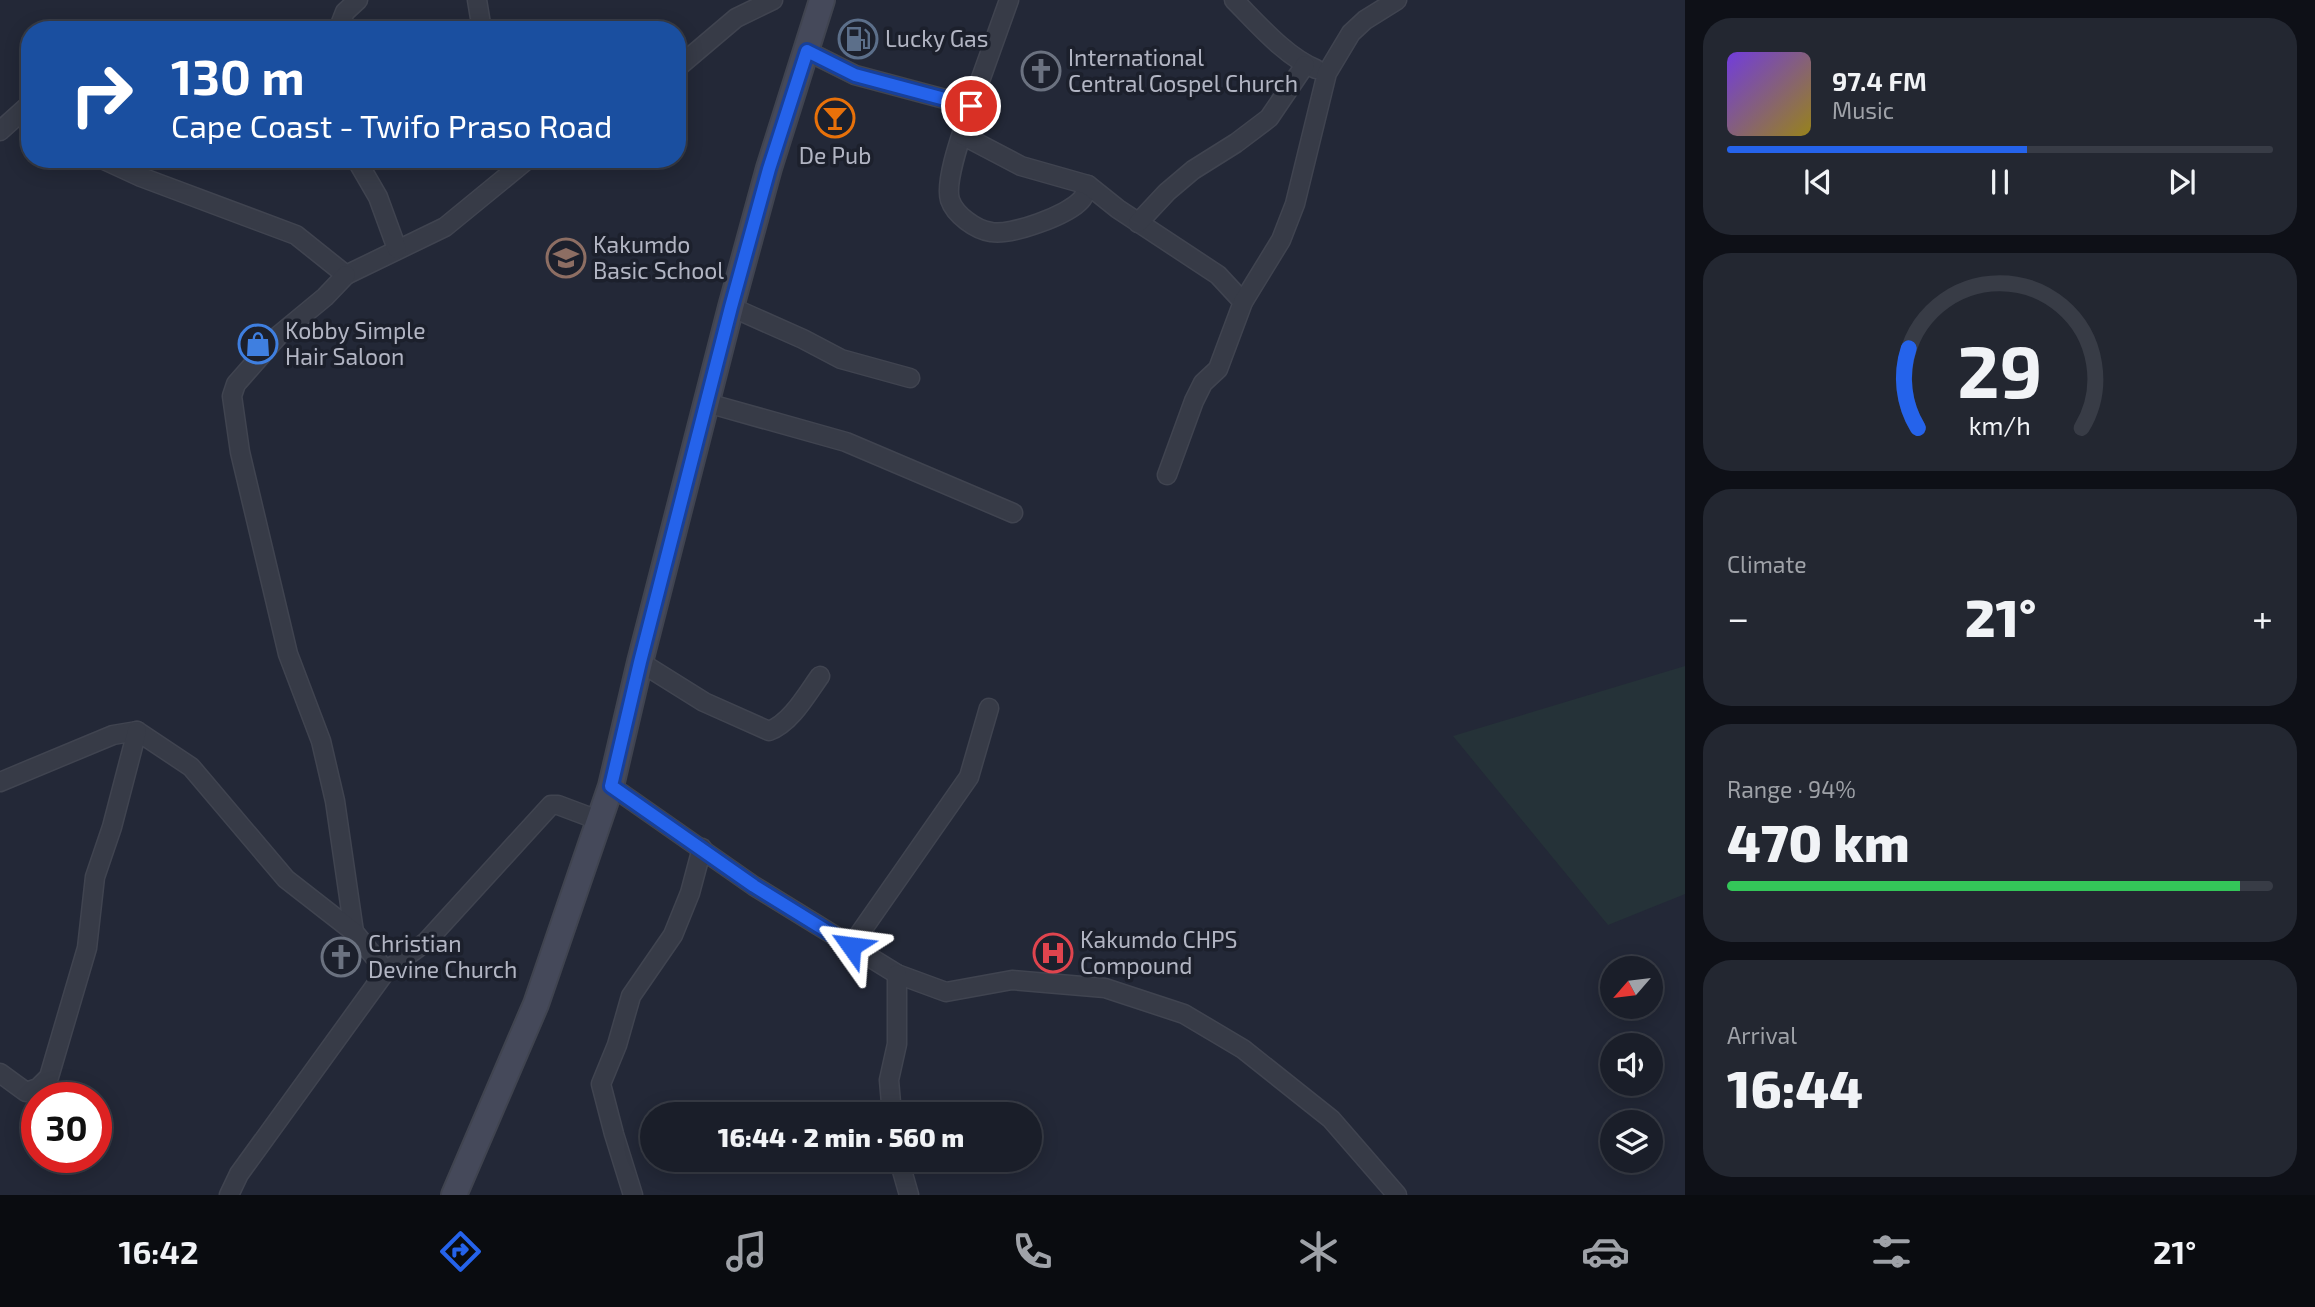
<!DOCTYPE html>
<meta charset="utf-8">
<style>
:root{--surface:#1a1e29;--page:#232731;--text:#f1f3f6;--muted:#9fa2a8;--line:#383c46;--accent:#2563eb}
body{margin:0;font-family:"Exo 2",sans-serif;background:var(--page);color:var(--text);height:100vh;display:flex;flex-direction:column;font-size:26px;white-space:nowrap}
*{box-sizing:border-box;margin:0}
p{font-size:23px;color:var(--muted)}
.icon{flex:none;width:38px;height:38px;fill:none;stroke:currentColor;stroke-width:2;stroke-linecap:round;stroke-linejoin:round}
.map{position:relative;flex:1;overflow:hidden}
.details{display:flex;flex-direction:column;gap:18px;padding:18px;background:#0e1017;width:630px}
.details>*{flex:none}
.hud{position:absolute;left:21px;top:21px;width:665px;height:147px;border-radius:28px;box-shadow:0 4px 18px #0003,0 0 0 2px var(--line);background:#1a4fa0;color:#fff;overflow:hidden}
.needle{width:46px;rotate:242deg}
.buttons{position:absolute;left:1600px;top:956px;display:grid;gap:14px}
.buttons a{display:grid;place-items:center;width:63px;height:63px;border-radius:50%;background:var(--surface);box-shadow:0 4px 18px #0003,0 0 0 2px var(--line);font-size:35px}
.speed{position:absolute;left:21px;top:1082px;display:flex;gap:14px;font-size:35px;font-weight:700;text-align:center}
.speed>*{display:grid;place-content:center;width:91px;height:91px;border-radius:50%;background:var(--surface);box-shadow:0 4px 18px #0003,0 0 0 2px var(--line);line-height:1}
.speed .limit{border:10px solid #d22;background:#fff;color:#111}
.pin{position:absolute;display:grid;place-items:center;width:60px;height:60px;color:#fff;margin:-30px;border:4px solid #fff;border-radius:50%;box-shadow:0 2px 7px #0007}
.me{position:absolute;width:77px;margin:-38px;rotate:301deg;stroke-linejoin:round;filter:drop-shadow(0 0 5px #0008)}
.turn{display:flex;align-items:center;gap:24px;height:147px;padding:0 35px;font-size:32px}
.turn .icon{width:91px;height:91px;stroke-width:2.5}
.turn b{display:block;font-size:49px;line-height:60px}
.big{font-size:52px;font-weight:800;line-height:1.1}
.details .tile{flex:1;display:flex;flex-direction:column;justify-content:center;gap:10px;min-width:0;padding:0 24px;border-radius:28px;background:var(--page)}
.details .dial{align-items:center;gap:0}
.dial svg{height:182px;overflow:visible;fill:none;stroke:var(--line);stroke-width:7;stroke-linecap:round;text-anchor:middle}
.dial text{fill:var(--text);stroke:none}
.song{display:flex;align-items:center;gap:21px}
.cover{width:84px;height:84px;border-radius:10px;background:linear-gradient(135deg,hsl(260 70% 55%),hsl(50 70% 35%))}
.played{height:7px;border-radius:4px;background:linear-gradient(90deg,var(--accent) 55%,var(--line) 55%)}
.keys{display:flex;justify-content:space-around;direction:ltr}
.heat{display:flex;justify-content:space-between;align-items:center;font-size:38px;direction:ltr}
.charge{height:10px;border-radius:5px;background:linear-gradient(90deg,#34c759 94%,var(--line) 0)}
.trip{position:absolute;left:640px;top:1102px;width:402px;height:70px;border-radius:35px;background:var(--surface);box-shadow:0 4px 18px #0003,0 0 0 2px var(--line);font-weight:800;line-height:70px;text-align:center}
.tabs{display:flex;height:112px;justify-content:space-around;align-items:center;background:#0a0c10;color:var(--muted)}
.tabs .icon{width:49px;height:49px}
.tabs .current{color:var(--accent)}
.tabs b{font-size:32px;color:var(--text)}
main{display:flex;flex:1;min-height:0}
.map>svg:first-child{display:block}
.green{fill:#253238}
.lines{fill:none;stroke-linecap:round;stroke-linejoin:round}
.minor-casing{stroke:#404450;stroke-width:21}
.secondary-casing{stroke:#404450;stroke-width:28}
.minor{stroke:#373b47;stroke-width:18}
.secondary{stroke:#45495a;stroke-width:24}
.route-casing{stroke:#184099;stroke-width:18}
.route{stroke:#2563eb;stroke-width:12}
.labels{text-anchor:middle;stroke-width:7;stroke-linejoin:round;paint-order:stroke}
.poi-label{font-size:23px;fill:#b2b5c3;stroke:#1c202c;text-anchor:start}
</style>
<main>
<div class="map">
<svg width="1685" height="1195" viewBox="0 0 1685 1195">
<rect width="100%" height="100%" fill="#232837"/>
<!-- green -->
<polygon class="green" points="1685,666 1685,894 1608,925 1453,736"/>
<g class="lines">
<defs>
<g id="minor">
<polyline points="477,0 482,30"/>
<path d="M1234,0C1257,23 1286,57 1316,69"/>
<polyline points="338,30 345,12 358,0"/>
<polyline points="807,51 855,75 971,106 1009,0"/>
<polyline points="677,68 736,18 773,0"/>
<path d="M971,106C964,128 944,180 950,200C955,215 976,230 991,232C1011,236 1068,215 1081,200C1085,196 1086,190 1088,185"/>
<polyline points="0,131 30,104"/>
<polyline points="962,135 1021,166 1088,185 1118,209 1218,275 1243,302"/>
<polyline points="102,159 141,177 296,235 346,275 445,227 528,159"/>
<polyline points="356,159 378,197 397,249"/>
<polyline points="1138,223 1167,192 1193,170 1236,143 1269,118 1305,65"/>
<polyline points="346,275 325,297 279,335 236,384 232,396 240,452 288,654 321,741 335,801 354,932"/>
<polyline points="731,307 803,339 841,359 910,378"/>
<polyline points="707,403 846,442 1013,513"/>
<polyline points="1167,475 1194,401 1203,383 1218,369 1243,302 1281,240 1295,204 1327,73 1351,33 1365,20 1397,0"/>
<path d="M640,662L704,702L769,731C791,723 807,694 820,676"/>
<polyline points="0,782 113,735 137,731 191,767 286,879 354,932 386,971"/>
<polyline points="611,786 754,886 897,974 946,992 1012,980 1105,988 1184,1014 1243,1049 1331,1119 1397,1195"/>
<polyline points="851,946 969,777 989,708"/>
<polyline points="0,1073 26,1092 38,1088 49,1077 87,948 95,877 112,827 137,731"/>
<polyline points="892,1115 889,1080 897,1044 897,974"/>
<polyline points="899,1160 909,1195"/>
<polyline points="229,1195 239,1174 386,971 426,942 551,805 558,805 598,820"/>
<polyline points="633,1195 614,1134 601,1084 617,1045 631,996 673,935 690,893 702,848"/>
</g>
<polyline id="secondary" points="454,1195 536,1004 611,786 640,662 731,307 769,168 822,0"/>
</defs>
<!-- minor casing -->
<use href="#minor" class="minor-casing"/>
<!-- secondary casing -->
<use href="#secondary" class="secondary-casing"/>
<!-- minor -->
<use href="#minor" class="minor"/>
<!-- secondary -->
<use href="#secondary" class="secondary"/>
</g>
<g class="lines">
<defs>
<polyline id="route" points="851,946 754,886 611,786 640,662 731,307 769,169 807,51 855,75 971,106"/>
</defs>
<!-- route casing -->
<use href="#route" class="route-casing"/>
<!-- route -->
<use href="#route" class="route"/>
</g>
<!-- icons -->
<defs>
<symbol id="fuel-ring" viewBox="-11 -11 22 22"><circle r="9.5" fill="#1c202c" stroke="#5c6f8a" stroke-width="1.5"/><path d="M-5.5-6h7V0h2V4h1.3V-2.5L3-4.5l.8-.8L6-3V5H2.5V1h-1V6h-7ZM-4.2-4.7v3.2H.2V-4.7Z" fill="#5c6f8a"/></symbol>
<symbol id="church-ring" viewBox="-11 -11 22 22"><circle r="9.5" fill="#1c202c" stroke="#6b7280" stroke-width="1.5"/><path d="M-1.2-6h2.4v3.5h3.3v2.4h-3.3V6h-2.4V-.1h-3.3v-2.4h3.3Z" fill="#6b7280"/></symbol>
<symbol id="bar-ring" viewBox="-11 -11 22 22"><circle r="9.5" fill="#1c202c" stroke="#e8710a" stroke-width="1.5"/><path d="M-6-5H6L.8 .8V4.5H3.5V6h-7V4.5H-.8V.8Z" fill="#e8710a"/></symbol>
<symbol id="school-ring" viewBox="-11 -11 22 22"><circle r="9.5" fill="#1c202c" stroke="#8d6e63" stroke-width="1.5"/><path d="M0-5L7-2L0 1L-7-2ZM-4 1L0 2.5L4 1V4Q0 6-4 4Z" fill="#8d6e63"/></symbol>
<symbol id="shop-ring" viewBox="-11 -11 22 22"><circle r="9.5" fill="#1c202c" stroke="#3f7fe0" stroke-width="1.5"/><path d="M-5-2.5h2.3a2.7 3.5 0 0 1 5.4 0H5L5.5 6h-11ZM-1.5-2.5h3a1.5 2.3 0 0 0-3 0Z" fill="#3f7fe0"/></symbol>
<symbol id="hospital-ring" viewBox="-11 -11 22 22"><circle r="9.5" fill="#1c202c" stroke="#e0444e" stroke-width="1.5"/><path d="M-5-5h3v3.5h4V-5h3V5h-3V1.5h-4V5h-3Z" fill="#e0444e"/></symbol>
</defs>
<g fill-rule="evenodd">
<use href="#fuel-ring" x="836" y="17" width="44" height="44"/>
<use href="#church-ring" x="1019" y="49" width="44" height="44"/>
<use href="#bar-ring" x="813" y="96" width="44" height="44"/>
<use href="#school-ring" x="544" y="236" width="44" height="44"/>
<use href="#shop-ring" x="236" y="322" width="44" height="44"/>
<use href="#hospital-ring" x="1031" y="931" width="44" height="44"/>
<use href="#church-ring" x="319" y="935" width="44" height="44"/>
</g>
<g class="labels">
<!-- poi labels -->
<g class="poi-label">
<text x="885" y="47">Lucky Gas</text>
<text x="1068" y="66">International<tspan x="1068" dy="26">Central Gospel Church</tspan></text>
<text x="835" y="164" text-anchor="middle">De Pub</text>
<text x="593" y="253">Kakumdo<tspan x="593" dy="26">Basic School</tspan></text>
<text x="285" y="339">Kobby Simple<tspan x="285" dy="26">Hair Saloon</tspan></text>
<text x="1080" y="948">Kakumdo CHPS<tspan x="1080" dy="26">Compound</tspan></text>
<text x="368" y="952">Christian<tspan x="368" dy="26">Devine Church</tspan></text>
</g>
</g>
</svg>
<div class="buttons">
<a><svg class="needle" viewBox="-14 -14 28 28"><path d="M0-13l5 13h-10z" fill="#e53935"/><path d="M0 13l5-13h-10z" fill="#9fa2a8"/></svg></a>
<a><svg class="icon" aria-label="sound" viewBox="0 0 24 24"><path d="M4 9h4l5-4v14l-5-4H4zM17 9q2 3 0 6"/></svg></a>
<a><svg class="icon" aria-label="layers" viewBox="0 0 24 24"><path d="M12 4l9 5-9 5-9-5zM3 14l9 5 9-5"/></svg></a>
</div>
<div class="speed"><div class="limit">30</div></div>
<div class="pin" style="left:971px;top:106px;background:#d93025"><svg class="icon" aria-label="arrive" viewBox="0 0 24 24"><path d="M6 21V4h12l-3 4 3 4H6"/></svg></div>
<svg class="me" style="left:851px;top:946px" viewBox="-20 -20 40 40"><path d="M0-17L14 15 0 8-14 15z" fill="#2563eb" stroke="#fff" stroke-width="4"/></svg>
<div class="trip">16:44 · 2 min · 560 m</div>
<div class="hud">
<div class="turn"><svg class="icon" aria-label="right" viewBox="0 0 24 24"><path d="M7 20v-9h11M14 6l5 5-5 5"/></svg><div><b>130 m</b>Cape Coast - Twifo Praso Road</div></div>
</div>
</div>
<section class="details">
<div class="tile">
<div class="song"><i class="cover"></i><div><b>97.4 FM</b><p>Music</p></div></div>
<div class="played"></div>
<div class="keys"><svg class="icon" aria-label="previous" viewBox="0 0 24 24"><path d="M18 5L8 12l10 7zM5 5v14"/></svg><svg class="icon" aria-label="pause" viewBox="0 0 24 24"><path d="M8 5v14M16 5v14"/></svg><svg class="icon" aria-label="next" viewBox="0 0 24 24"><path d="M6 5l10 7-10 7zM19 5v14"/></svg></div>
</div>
<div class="tile dial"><svg viewBox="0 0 100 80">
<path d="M14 69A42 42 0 1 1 86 69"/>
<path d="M14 69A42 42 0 0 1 10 34" stroke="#2563eb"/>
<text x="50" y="56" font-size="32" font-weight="700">29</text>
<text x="50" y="72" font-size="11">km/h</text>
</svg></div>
<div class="tile"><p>Climate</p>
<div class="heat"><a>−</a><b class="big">21°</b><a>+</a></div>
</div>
<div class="tile"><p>Range · 94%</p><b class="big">470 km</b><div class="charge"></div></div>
<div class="tile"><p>Arrival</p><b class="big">16:44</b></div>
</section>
</main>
<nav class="tabs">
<b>16:42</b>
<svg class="icon current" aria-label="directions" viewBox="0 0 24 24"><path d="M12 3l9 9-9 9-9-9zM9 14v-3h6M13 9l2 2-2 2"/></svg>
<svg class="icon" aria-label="music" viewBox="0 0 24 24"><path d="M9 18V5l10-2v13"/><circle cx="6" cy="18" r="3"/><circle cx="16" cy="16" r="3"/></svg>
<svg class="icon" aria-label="phone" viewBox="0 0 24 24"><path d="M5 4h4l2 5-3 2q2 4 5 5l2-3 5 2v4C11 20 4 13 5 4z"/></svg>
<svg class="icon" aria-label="climate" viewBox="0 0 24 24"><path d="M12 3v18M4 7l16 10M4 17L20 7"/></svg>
<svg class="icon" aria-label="car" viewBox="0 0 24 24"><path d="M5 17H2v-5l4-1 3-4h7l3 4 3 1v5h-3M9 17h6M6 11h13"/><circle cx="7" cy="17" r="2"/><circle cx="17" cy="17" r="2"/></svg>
<svg class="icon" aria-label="filters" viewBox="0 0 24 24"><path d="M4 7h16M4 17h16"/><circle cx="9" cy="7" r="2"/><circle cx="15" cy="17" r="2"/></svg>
<b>21°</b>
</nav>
